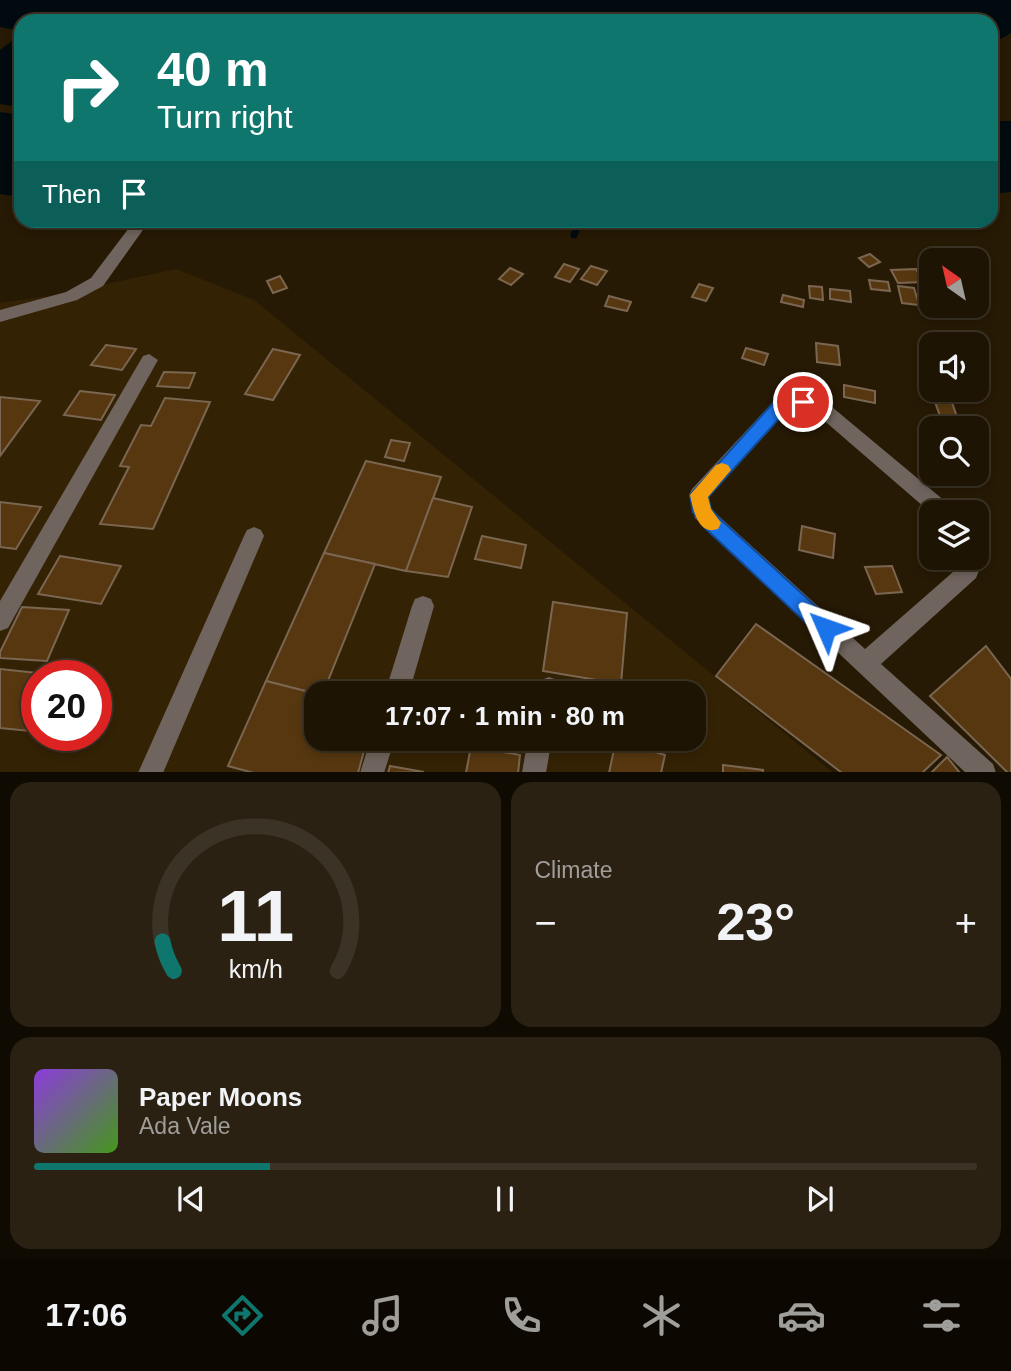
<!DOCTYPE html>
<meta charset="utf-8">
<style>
:root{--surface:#1d1403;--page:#2a2112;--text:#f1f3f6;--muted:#a09e9a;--line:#3b3325;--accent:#0f766e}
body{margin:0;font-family:Helvetica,sans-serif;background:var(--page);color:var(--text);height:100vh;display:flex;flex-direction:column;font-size:26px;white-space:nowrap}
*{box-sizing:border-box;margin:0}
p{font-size:23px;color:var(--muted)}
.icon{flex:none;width:38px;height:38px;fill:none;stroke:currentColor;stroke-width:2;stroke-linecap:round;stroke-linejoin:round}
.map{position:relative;height:772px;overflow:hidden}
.details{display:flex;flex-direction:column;gap:10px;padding:10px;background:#100b02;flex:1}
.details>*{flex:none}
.banner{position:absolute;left:14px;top:14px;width:984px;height:214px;border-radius:21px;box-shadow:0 4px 10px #0003,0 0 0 2px var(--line);background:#0f766e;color:#fff;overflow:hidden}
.needle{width:46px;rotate:326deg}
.buttons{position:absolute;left:919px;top:248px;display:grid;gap:14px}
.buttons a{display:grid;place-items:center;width:70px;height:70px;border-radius:14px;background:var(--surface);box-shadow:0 4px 10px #0003,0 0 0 2px var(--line);font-size:35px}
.speed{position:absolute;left:21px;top:660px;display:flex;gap:14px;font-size:35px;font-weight:700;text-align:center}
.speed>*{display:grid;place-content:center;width:91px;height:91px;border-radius:50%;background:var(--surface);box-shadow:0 4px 10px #0003,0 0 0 2px var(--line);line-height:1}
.speed .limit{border:10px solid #d22;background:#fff;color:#111}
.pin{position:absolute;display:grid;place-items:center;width:60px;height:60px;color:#fff;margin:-30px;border:4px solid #fff;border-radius:50%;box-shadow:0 2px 7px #0007}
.me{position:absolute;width:77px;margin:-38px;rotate:313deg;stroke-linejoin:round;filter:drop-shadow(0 0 5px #0008)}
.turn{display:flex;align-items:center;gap:24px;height:147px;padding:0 28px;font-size:32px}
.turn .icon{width:91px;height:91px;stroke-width:2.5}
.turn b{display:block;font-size:49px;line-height:60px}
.then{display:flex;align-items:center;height:66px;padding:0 28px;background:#0003;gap:14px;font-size:26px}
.big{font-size:52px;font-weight:600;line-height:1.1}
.details .tile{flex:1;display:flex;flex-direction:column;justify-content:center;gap:10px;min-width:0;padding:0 24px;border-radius:21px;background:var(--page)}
.details .dial{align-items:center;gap:0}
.dial svg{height:182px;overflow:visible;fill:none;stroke:var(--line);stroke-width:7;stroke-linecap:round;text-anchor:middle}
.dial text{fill:var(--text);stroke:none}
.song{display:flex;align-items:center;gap:21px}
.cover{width:84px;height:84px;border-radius:10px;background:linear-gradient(135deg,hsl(270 70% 55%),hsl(100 70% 35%))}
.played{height:7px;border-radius:4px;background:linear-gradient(90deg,var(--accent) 25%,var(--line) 25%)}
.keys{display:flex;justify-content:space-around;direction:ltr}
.heat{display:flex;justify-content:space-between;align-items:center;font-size:38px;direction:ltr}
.details .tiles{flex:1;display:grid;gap:10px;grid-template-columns:1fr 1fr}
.tile:last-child{grid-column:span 2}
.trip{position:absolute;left:304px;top:681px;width:402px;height:70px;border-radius:21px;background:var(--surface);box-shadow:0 4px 10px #0003,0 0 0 2px var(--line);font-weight:600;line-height:70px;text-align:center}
.dock{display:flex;height:112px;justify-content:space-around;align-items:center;background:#0c0801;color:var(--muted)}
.dock .icon{width:49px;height:49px}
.dock .selected{color:var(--accent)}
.dock b{font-size:32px;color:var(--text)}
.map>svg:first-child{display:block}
.built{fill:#342204;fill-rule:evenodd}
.water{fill:#010b0f}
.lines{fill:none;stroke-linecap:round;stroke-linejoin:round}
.stream{stroke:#010b0f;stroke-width:7}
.building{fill:#563710;stroke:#7a6651;stroke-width:2}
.minor{fill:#70655e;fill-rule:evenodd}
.route{fill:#1a73e8;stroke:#114b97;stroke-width:2}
.slow{fill:#f59e0b}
</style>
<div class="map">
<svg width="1011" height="773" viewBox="0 0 1011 773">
<rect width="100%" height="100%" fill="#271a04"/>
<!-- built -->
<path class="built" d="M176,269L254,300L832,772H0V303L56,295ZM37,676H96V735H37ZM317,693H695V738H317Z"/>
<!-- water -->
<g class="water">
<polygon points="0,0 1011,0 1011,33 995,42 991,36 990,21 222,21 154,14 135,18 150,21 21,21 21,31 0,27"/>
<polygon points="12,41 21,43 21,107 0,104 0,50"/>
<polygon points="0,112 21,115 21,197 0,194"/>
<polygon points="991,121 1011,121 1011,192 991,194"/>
</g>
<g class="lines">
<!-- stream -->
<polyline class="stream" points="574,235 580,220"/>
</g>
<!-- building -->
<g class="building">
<polygon points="870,254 880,262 869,267 859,258"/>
<polygon points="564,264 579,269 570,282 555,277"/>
<polygon points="591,266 607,271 597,285 581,279"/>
<polygon points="510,268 523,274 511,285 499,279"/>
<polygon points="916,269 923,282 898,283 891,270"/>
<polygon points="280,276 287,288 273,293 267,281"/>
<polygon points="869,280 888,282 890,291 871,289"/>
<polygon points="699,284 713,288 706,301 692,297"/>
<polygon points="809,286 822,287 823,300 810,298"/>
<polygon points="898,286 914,288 919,305 902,303"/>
<polygon points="830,289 850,291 851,302 830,299"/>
<polygon points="783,295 804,300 803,307 781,302"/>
<polygon points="609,296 631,302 627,311 605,306"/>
<polygon points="816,343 838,346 840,365 817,362"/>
<polygon points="106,345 136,349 122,370 91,365"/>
<polygon points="746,348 768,354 764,365 742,358"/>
<polygon points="273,349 300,355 273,400 245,394"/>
<polygon points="164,372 195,373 189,388 157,386"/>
<polygon points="844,385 875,391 875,403 844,397"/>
<polygon points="80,391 115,395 101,420 64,415"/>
<polygon points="0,397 40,401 0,456"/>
<polygon points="165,398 210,402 153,529 100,524 129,467 120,466 141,425 151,426"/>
<polygon points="934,399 951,400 957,417 940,416"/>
<polygon points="391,440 410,443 404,461 385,457"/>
<polygon points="366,461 441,477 406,571 324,553"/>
<polygon points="433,498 472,507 448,577 406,571"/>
<polygon points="0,502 41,507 16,549 0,547"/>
<polygon points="802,526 835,534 833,558 799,550"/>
<polygon points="482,536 526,545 521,568 475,559"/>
<polygon points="324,553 375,564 323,693 317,694 266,681"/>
<polygon points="60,556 121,566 101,604 38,594"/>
<polygon points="892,566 902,592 876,594 865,567"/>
<polygon points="553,602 627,613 621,684 543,671"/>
<polygon points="22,607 69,610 47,661 0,658 0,652"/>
<polygon points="756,624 941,755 922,773 842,773 716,676"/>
<polygon points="986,646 1011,679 1011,773 1008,773 930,696"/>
<polygon points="0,669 56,675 37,676 37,716 30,731 0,728"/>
<polygon points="266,681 317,694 317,710 306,740 364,751 358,773 254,773 228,766"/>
<polygon points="616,740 665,755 661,773 609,773"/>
<polygon points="471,746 520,755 518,773 466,773"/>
<polygon points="947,757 960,773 931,773"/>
<polygon points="723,765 763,770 763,773 723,773"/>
<polygon points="390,766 424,772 388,773"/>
</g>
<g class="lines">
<!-- minor -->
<g class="minor">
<polygon points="135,220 150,220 103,286 77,300 0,322 0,310 66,292 91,278"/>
<polygon points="149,354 158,360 8,628 0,631 0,601 143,356"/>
<polygon points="802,395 832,407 952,507 955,513 931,513 820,417 801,409 785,412 709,497 711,509 865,649 961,565 964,558 976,558 976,550 981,552 984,558 976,578 881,664 993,764 996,773 966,773 695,518 689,495 692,489 774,401"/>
<polygon points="254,527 261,530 264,536 163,773 138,773 244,536 247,530"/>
<polygon points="423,596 431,599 434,606 409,693 385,693 412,606 415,599"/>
<polygon points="549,677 557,680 560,693 536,693 541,680"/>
<polygon points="371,738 395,738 384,773 360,773"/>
<polygon points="528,738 552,738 546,773 522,773"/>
</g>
</g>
<!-- route -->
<polygon class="route" points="803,396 811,402 808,406 785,412 708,497 711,509 718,517 833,622 836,628 833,635 826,638 819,635 705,528 693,512 690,495 774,402"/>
<!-- slow -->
<path class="slow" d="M722,463L728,465L731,470L708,497L711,509L721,523L718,529C698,536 693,509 690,495L716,465Z"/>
</svg>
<div class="buttons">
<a><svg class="needle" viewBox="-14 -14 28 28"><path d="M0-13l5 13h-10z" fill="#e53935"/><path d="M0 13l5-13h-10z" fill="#a09e9a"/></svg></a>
<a><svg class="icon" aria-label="sound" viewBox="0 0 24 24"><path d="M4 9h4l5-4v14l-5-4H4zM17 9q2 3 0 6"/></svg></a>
<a><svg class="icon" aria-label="search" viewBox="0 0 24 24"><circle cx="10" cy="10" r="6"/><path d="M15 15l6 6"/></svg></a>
<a><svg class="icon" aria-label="layers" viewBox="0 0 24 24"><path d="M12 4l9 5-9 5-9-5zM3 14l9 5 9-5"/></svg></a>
</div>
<div class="speed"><div class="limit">20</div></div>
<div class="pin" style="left:803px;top:402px;background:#d93025"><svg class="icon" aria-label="arrive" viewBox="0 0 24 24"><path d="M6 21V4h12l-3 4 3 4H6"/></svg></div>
<svg class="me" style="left:826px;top:628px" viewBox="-20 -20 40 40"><path d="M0-17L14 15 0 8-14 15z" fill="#1a73e8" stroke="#fff" stroke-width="4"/></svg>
<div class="trip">17:07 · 1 min · 80 m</div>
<div class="banner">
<div class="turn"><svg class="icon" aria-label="right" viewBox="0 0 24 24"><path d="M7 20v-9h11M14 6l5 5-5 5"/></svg><div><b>40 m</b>Turn right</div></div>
<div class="then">Then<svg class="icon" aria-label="arrive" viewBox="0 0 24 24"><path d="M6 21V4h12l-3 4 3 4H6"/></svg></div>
</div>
</div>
<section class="details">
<div class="tiles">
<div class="tile dial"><svg viewBox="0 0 100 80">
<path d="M14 69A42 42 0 1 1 86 69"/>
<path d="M14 69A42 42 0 0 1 9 56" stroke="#0f766e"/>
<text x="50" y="56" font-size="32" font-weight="700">11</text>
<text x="50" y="72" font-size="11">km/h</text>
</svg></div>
<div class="tile"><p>Climate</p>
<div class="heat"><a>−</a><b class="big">23°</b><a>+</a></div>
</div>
<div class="tile">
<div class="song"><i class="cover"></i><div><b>Paper Moons</b><p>Ada Vale</p></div></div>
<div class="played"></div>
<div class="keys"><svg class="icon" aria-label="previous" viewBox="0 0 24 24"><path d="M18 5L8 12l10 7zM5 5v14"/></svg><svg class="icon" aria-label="pause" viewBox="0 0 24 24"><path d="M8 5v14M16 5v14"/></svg><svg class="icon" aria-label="next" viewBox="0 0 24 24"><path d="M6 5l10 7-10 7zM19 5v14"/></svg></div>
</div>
</div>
</section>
<nav class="dock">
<b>17:06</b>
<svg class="icon selected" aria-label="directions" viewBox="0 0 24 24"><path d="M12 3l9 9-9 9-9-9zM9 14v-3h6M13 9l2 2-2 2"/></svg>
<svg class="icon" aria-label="music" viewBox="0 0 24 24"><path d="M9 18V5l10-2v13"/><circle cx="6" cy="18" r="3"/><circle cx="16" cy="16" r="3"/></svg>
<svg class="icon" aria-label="phone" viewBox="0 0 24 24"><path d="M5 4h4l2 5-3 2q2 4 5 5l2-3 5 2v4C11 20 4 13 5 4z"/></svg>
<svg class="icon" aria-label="climate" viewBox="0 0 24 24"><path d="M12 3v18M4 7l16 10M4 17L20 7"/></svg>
<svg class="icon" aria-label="car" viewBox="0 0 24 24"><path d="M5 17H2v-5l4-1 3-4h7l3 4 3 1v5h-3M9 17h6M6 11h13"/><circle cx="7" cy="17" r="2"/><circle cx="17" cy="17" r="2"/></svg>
<svg class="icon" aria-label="filters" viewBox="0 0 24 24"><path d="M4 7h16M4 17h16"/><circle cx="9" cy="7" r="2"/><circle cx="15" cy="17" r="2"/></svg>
</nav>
